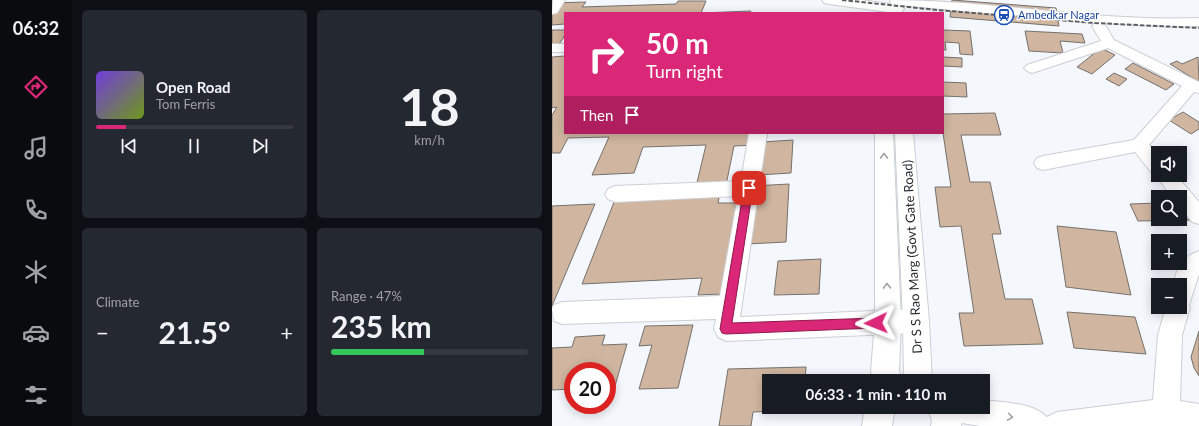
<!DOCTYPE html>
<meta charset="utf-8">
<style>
:root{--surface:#171b24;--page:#242831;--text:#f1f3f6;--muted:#9ea1a6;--line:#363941;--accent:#db2777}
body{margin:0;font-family:Lato,sans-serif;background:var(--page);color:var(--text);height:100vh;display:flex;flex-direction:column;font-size:15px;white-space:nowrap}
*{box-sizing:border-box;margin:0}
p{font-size:13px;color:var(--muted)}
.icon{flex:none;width:22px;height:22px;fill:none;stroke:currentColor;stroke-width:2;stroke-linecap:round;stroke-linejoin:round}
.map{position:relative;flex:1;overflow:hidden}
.details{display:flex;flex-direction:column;gap:10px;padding:10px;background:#0d0f14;width:480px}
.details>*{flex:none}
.hud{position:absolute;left:12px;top:12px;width:380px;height:122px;border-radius:0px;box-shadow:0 2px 10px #0003;background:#db2777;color:#fff;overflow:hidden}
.buttons{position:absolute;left:599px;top:146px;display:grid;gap:8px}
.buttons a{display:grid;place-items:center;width:36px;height:36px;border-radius:0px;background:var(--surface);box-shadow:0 2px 10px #0003;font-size:20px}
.speed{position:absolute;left:12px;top:362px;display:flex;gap:8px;font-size:20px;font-weight:700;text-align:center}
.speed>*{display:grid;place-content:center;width:52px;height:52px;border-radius:50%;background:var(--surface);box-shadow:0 2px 10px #0003;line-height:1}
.speed .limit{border:6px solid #d22;background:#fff;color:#111}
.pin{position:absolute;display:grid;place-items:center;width:34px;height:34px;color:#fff;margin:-17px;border-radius:8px;box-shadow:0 2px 6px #0006}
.me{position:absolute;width:44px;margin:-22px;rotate:268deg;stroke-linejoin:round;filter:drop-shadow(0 0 3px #0008)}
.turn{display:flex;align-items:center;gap:14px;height:84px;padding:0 16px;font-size:18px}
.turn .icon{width:52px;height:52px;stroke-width:2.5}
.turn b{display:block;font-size:28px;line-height:34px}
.then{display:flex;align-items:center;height:38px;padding:0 16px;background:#0003;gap:8px;font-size:15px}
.big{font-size:30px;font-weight:700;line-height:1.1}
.details .card{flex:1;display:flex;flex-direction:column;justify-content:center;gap:6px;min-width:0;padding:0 14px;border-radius:6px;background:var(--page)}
.details .dial{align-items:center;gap:0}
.dial b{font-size:52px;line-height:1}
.song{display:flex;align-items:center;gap:12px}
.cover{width:48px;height:48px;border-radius:6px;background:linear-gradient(135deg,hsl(260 70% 55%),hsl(80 70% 35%))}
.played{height:4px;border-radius:2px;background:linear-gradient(90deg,var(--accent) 15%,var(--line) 15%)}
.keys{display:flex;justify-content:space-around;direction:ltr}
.heat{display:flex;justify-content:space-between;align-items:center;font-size:22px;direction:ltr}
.charge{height:6px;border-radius:3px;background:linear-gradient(90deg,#34c759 47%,var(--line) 0)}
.details .tiles{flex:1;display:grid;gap:10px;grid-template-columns:repeat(2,1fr)}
.trip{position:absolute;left:210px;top:374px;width:228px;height:40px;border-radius:0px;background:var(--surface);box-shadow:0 2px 10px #0003;font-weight:700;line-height:40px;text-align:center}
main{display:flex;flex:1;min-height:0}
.menu{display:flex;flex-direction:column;width:72px;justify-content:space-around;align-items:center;background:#090b0e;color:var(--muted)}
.menu .icon{width:28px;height:28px}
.menu .current{color:var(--accent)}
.menu b{font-size:18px;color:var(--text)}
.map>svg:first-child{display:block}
.building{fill:#d0b6a0;stroke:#75706c}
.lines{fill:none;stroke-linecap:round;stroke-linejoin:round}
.minor-casing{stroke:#cbcfd4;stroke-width:2}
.major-casing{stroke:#cbcfd4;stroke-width:2}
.minor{fill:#fff;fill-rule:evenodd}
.major{fill:#fff;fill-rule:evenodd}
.rail{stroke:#5d5e61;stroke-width:2;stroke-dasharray:4.5 2;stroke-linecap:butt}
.oneway{stroke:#a0a0a1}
.route{fill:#db2777;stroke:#8e194d}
.labels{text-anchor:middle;stroke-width:3;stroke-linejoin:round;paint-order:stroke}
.far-transit-label{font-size:11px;fill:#164399;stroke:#fff;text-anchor:start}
.street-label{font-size:13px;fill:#2b2c2e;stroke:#fff}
</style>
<main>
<nav class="menu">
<b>06:32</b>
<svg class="icon current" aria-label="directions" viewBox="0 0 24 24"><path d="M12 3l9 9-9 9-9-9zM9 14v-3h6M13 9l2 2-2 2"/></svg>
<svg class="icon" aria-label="music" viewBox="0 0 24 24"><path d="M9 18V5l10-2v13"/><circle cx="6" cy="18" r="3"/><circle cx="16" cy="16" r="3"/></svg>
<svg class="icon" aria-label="phone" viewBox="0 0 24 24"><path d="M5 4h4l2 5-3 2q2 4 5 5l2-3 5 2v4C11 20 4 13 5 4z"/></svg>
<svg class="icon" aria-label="climate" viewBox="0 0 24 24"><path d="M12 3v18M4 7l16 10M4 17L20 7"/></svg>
<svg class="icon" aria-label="car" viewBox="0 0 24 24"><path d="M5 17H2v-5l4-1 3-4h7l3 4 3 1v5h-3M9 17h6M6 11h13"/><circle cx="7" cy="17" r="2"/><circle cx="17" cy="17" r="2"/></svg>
<svg class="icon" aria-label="filters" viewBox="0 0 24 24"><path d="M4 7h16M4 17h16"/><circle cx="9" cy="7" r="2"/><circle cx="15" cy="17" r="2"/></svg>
</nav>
<section class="details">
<div class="tiles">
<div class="card">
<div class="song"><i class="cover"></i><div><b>Open Road</b><p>Tom Ferris</p></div></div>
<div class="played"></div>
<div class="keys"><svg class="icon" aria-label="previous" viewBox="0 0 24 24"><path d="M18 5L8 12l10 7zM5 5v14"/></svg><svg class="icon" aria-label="pause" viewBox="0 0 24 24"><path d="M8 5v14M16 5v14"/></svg><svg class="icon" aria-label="next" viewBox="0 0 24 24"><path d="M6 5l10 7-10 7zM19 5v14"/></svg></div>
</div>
<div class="card dial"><b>18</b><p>km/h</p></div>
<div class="card"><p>Climate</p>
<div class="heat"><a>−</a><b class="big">21.5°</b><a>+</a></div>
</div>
<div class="card"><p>Range · 47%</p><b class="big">235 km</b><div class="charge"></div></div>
</div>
</section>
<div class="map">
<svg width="647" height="426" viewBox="0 0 647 426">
<rect width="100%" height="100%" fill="#f4f8fd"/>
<!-- building -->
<g class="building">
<polygon points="400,0 504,8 507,26 398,17"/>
<polygon points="126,1 154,1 149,13 199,11 198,13 13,13 13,24 0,25 0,3 34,2 30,7 124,4"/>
<polygon points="0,30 13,30 13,35 6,46 0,46"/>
<polygon points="391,30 418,31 421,55 408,54 407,43 393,42 394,50 391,50"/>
<polygon points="473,31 530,34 533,43 508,41 511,53 477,51"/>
<polygon points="549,48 563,55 540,74 525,67"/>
<polygon points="13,56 13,133 207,133 206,145 182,146 173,190 143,191 154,145 91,147 82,173 40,175 57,137 16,138 8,153 0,153 0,115 5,107 0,108 0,57"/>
<polygon points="391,57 410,58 410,67 391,66"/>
<polygon points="646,57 647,82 618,64 625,61 630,64"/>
<polygon points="581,63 622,84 614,90 573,69"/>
<polygon points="562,73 575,79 567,86 554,79"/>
<polygon points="391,82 414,83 415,97 391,96"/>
<polygon points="631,112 647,122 647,129 639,134 617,120"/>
<polygon points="443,113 449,135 409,135 418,182 438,182 449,234 440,234 453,299 480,299 491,344 412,346 407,313 422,313 409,226 388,227 383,187 399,187 391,133 391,114"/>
<polygon points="241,140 239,173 206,175 210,142"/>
<polygon points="237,184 234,242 195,244 202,186"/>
<polygon points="168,193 166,203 186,203 170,294 146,295 150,278 30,284 64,197"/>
<polygon points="628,202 640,220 586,221 578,204 606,203 606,219 628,219"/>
<polygon points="43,204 0,306 0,206"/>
<polygon points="505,226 564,232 579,295 514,287"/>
<polygon points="269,259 267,294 222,295 226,261"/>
<polygon points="515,312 583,317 594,354 522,348"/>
<polygon points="141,325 126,388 87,389 100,345 87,346 93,326"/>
<polygon points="647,331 647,376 642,368 639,357"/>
<polygon points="53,335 50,345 75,344 63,386 55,387 55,371 21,371 21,389 0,390 0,348 20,347 23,337"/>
<polygon points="254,367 253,381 217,381 217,407 252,407 252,410 201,412 199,426 167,426 176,369"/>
</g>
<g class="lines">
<defs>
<g id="minor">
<polygon points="1,0 13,0 5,13 0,14"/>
<path d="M338,0C441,0 544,22 647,18V26L623,27L552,23L562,40L647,82V93L642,92L597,145L606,155V175H624L647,202V224L640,222L628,207V197H620L604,175V173L599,172L583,152L491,170L485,168L482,163L485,158L491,156L582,140L630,86L556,48L480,73L475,71L472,68L475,65L549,41L540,26L543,23L344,5L339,4Z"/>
<rect x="0" y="44" width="13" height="8"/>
<polygon points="197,133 215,133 188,317 364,309 372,313 376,321 372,329 364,333 174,341 166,337 162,329 164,319 10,324 2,321 0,309 2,305 10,302 168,296 186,196 63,202 56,199 53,194 56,189 63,186 189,181"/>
<path d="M647,251V274L637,305L638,307L630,335L628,401L647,404V426H428L391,420L382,416L378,407H431V400C452,403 480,402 495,417L505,412L601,400L606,335L614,307H628V285H621C626,267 628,258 647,251Z"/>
</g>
<g id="major">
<polygon points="270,0 309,0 345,5 350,6 352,9 350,12 343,13 277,4 272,3"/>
<polygon points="323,133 341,133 349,322 347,371 350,381 322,381 319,371 323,322"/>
<polygon points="343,133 361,133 377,321 380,381 352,381 351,321"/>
<polygon points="313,407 343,407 340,426 310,426"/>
<polygon points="376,407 406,407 410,421 409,426 379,426 380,421"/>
</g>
</defs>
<!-- minor casing -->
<use href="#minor" class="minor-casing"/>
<!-- major casing -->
<use href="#major" class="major-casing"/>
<!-- minor -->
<use href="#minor" class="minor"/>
<!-- major -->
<use href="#major" class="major"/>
<!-- rail -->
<polyline class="rail" points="290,0 385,10 543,23 647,28"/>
</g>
<!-- one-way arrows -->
<defs><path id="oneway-chevron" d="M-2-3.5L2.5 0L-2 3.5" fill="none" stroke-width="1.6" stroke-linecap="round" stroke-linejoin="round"/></defs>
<g class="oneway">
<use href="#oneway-chevron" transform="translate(332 156) rotate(-91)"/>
<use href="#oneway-chevron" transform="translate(335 286) rotate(-91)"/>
<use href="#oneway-chevron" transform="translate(458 417) rotate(9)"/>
</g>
<!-- route -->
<polygon class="route" points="197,185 201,188 180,323 324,318 327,319 329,323 327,327 324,328 174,334 170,333 168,329 192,188"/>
<!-- icons -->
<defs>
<symbol id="station-ring" viewBox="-11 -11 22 22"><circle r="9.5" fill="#fff" stroke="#1a4fb4" stroke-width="1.5"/><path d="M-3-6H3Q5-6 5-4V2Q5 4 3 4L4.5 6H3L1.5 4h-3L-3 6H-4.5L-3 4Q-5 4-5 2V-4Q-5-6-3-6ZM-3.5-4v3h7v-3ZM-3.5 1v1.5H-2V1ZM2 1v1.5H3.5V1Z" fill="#1a4fb4"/></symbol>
</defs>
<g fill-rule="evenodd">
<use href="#station-ring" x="441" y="4" width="22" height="22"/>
</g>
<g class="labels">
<!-- far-transit labels -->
<g class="far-transit-label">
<text x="466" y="19">Ambedkar Nagar</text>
</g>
<!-- street labels -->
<g class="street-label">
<text transform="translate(360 257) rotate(-93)" y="5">Dr S S Rao Marg (Govt Gate Road)</text>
</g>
</g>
</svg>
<div class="buttons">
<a><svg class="icon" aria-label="sound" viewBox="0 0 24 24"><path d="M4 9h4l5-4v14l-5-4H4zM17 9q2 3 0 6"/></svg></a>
<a><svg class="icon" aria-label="search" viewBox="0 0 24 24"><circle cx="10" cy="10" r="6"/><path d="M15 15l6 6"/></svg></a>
<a>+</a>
<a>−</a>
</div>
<div class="speed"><div class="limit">20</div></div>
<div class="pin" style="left:197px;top:188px;background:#d93025"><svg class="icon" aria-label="arrive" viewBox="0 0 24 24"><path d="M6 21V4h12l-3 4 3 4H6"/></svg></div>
<svg class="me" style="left:324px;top:323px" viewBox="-20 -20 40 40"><path d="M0-17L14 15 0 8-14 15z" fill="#db2777" stroke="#fff" stroke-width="4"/></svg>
<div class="trip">06:33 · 1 min · 110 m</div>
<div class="hud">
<div class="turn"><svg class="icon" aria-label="right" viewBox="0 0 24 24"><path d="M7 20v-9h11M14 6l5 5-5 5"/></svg><div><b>50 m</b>Turn right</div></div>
<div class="then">Then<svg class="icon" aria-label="arrive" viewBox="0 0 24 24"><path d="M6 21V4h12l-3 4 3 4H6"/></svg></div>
</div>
</div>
</main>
